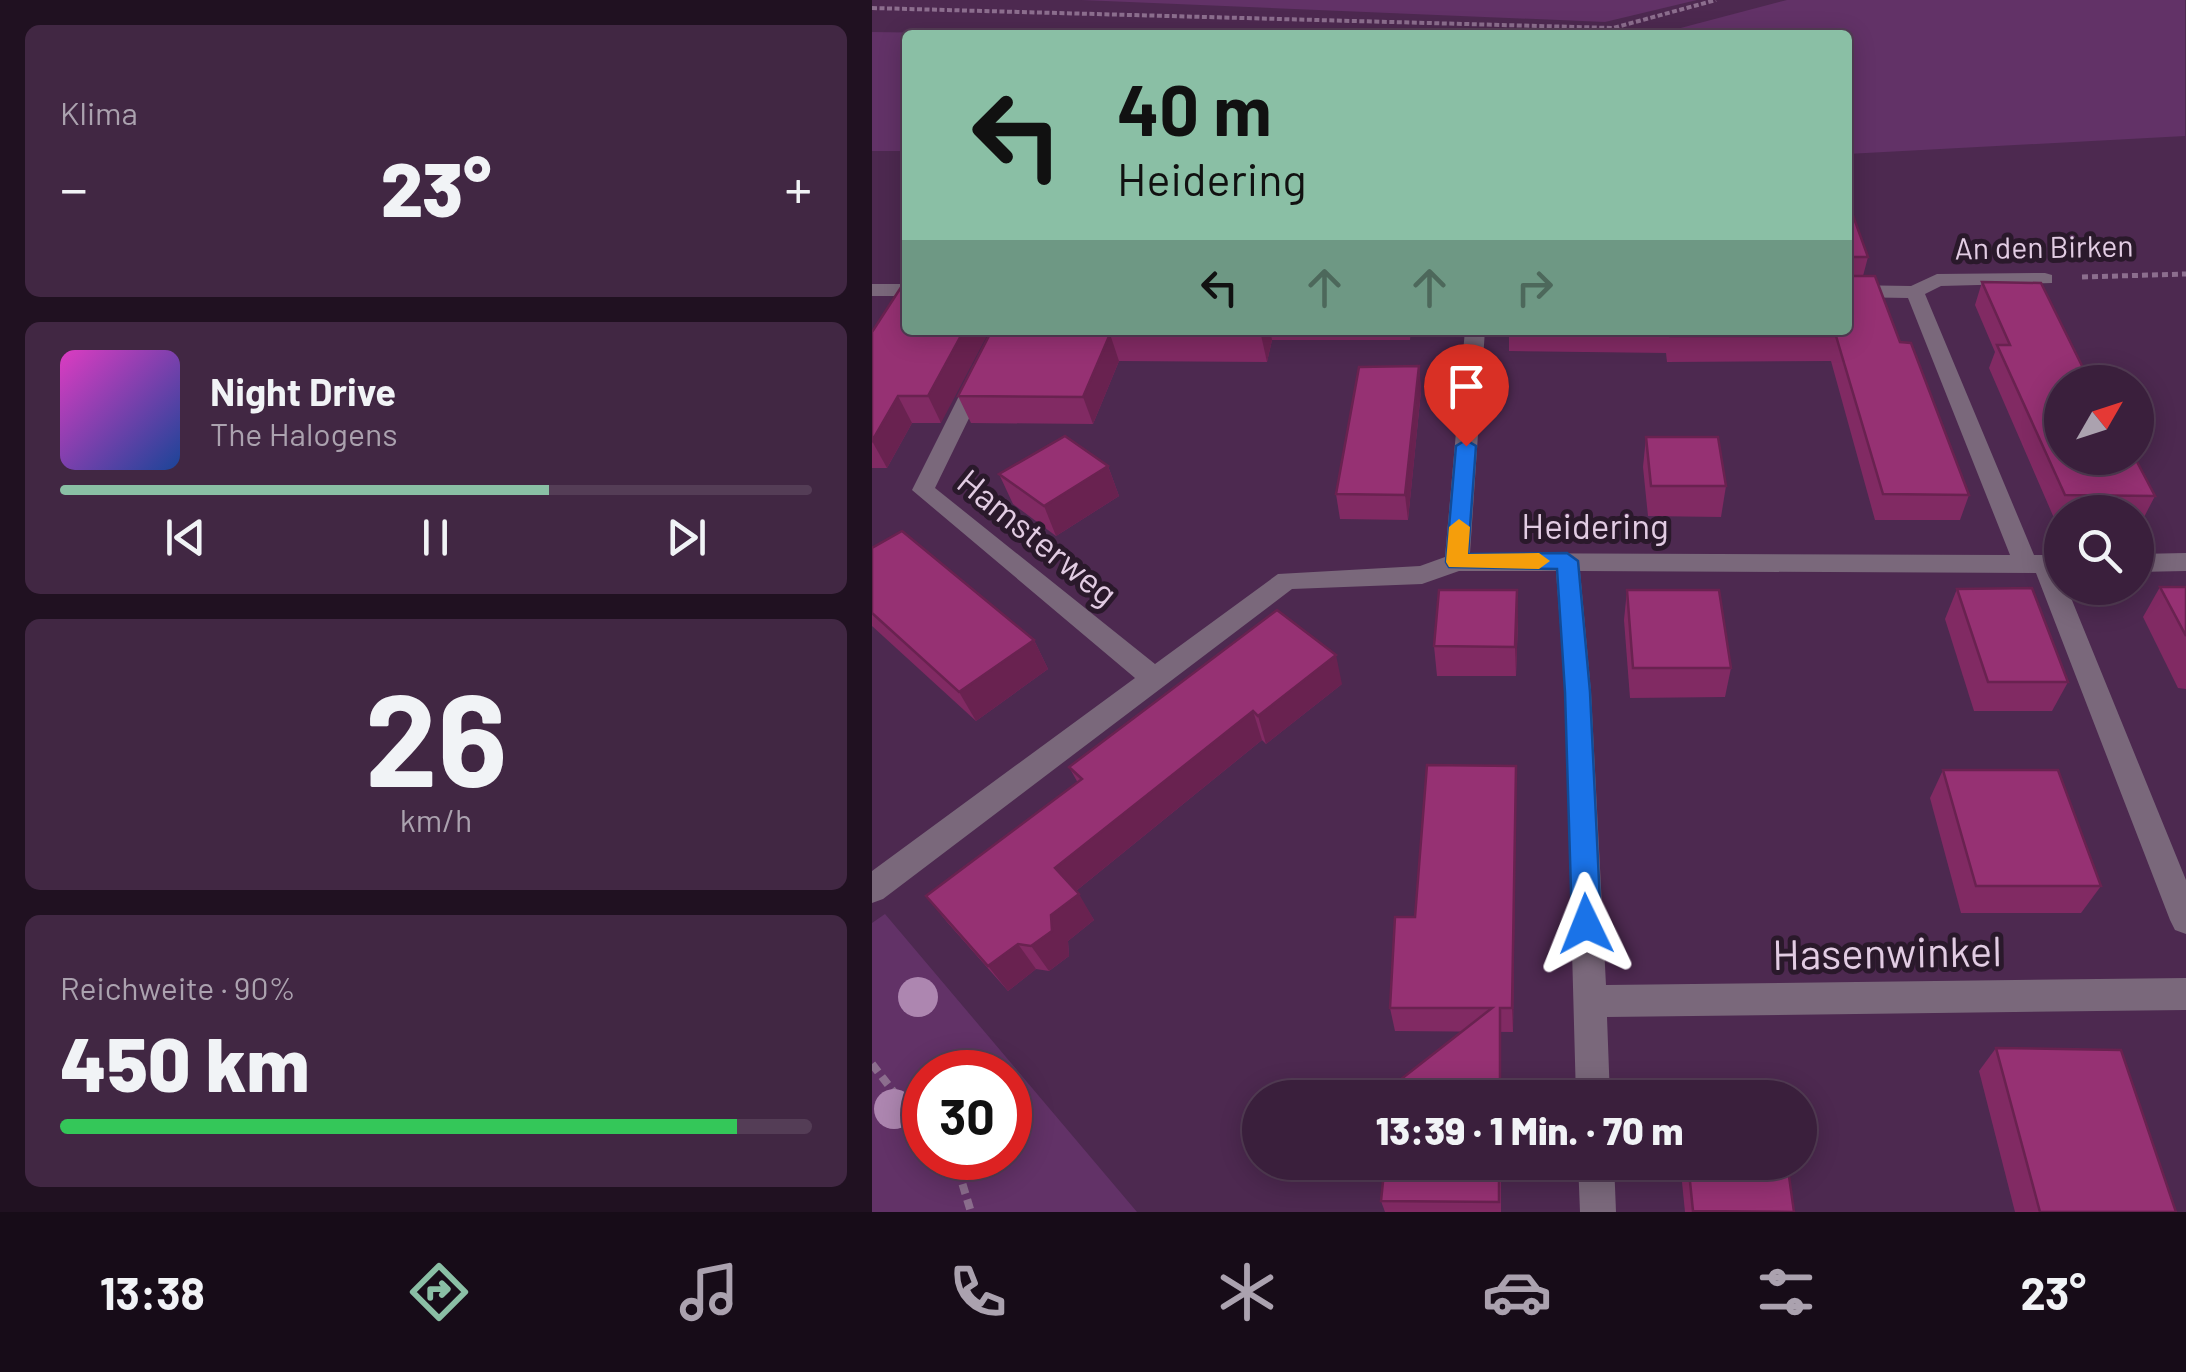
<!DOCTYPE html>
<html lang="de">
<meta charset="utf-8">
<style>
:root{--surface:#3a1f3c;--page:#412743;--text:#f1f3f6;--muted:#aba2af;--line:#543d56;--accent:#8abfa5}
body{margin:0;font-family:Barlow,sans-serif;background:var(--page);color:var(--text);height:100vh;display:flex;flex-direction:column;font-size:38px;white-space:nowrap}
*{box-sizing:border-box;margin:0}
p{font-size:32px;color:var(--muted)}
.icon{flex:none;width:55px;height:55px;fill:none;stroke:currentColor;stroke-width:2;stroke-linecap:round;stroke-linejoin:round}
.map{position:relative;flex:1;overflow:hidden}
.details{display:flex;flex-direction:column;gap:25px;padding:25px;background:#201121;width:872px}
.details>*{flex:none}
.guide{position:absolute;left:30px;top:30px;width:950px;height:305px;border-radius:10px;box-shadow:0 5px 25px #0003,0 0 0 2px var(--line);background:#8abfa5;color:#111;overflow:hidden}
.needle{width:65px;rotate:51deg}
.controls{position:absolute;left:1172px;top:365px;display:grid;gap:20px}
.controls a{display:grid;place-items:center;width:110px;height:110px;border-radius:50%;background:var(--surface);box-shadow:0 5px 25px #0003,0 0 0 2px var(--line);font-size:50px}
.speed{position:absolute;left:30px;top:1050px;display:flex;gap:20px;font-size:50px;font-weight:700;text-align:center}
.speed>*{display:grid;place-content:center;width:130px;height:130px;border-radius:50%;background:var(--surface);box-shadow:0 5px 25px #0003,0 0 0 2px var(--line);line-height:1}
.speed .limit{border:15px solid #d22;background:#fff;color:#111}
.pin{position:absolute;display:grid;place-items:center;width:85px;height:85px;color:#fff;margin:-102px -42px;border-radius:50% 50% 50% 0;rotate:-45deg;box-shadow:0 0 10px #0007}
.pin .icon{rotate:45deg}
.me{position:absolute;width:110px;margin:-55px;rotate:358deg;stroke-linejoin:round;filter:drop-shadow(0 0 8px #0008)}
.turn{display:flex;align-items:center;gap:35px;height:210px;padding:0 50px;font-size:45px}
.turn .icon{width:130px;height:130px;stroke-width:2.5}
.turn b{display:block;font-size:70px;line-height:85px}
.lanes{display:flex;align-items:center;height:95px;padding:0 50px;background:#0003;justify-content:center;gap:50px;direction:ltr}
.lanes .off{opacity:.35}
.big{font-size:75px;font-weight:800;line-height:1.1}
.details .card{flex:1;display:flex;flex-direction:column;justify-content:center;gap:15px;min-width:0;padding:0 35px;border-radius:15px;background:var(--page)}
.details .dial{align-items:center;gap:0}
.dial b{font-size:130px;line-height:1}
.song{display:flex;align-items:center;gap:30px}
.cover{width:120px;height:120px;border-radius:15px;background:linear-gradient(135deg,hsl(310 70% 55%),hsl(220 70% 35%))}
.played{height:10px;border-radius:5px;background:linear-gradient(90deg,var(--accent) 65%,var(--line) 65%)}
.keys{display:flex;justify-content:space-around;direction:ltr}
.heat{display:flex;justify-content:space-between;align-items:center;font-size:55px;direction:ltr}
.charge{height:15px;border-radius:8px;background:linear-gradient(90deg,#34c759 90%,var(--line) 0)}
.trip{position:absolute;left:370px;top:1080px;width:575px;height:100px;border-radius:50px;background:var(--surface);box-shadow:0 5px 25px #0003,0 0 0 2px var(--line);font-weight:800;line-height:100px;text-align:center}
.menu{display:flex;height:160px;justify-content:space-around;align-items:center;background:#170c18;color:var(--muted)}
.menu .icon{width:70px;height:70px}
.menu .on{color:var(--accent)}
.menu b{font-size:45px;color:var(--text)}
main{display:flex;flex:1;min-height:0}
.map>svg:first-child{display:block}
.green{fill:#623267;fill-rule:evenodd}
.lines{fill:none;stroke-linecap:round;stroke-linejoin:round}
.path-far2{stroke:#8c6e8e;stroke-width:4;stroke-dasharray:5 2.5;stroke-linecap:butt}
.path-far1{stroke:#8c6e8e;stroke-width:5;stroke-dasharray:6 4;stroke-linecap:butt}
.path{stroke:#8c6e8e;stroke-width:8;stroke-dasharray:10 6;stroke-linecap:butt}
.minor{fill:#7a687b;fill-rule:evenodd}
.tree{fill:#ad86b0}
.wall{fill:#812a63}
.shaded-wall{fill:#692250}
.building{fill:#963173;stroke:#692250;stroke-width:2.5}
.route{fill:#1a73e8;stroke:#114b97;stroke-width:2.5}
.slow{fill:#f59e0b}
.labels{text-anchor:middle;stroke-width:10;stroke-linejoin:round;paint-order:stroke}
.far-street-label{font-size:30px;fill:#e2cce3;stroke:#2a192b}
.street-label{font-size:35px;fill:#e2cce3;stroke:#2a192b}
.near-street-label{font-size:42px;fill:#e2cce3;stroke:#2a192b}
</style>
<main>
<section class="details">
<div class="card"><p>Klima</p>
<div class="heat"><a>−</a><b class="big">23°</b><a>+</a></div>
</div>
<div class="card">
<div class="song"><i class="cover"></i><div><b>Night Drive</b><p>The Halogens</p></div></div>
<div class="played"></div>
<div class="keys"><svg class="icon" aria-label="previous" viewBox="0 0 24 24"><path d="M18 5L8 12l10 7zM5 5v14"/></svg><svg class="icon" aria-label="pause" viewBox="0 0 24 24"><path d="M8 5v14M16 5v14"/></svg><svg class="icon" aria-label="next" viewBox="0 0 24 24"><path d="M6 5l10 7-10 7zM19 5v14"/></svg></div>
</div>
<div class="card dial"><b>26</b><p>km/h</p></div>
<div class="card"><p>Reichweite · 90%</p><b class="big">450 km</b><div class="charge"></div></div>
</section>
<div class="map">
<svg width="1314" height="1212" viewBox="0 0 1314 1212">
<rect width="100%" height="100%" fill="#4d2950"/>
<!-- green -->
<g class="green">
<polygon points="209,0 825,0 733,22"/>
<polygon points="915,0 1313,0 1313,136 975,154 975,35 782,35"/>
<polygon points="0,32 231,35 35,35 35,151 0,151"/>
<path d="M13,914L265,1212H0V923ZM138,1072V1158H52V1072Z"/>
</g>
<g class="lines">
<!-- path-far2 -->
<polyline class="path-far2" points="0,8 741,28 844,0"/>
<!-- path-far1 -->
<polyline class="path-far1" points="1210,277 1314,274"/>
<!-- path -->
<g class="path">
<polyline points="0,1064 52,1131"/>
<polyline points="73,1158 88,1176 99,1212"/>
</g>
<!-- minor -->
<g class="minor">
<polygon points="1173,273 1180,275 1180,283 1069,286 1053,294 1162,555 1190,555 1190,588 1195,588 1314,880 1314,934 1303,930 1298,920 1164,573 708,571 719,692 734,985 1314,978 1314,1010 735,1017 738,1098 704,1098 693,692 684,571 587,571 550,584 420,589 11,899 0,903 0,871 263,678 40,490 120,330 140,330 63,488 283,664 406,574 548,566 573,557 593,330 613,330 598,553 1138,555 1036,298 975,297 975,285 1039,286 1065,274"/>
<rect x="0" y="284" width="35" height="12"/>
<polygon points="1314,553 1314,571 1265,572 1265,554"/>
<polygon points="706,1162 742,1162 744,1212 708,1212"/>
</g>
</g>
<!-- trees -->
<g class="tree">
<circle cx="46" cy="997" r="20"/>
<circle cx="22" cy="1109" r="20"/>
</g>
<!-- wall -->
<g class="wall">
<polygon points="975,199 996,257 991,276 1028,342 1097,495 1088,520 1003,520 959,361 795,362 794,353 637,351 637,330 975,330"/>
<polygon points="35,278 69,423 40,423 15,468 0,468 0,332"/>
<polygon points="1110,282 1283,496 1271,519 1265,519 1265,512 1190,512 1190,518 1182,518 1117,368 1123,352 1103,305"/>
<polygon points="120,330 539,330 538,340 400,340 395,362 247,361 221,424 99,423 86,396"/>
<polygon points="547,366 549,391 536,520 468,519 464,494"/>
<polygon points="774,437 854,486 849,517 776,516 771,467"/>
<polygon points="236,466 247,496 184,536 141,504 127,474"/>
<polygon points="0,548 162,640 176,669 104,721 0,626"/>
<polygon points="1288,587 1314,587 1314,689 1306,688 1271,617"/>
<polygon points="1085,589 1196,682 1180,711 1102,711 1073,619"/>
<polygon points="755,590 859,668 853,697 758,698 752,620"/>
<polygon points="646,620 644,676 565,676 562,646"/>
<polygon points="470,684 394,744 390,740 204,891 222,920 196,941 197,956 177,971 164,969 136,991 75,922 54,896 206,783 197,767"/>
<polygon points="644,766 641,1032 523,1031 518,1008 543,917"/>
<polygon points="1071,770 1229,886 1209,913 1089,913 1058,798"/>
<polygon points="1124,1048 1304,1212 1143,1212 1107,1071"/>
<polygon points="513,1162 629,1162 629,1212 513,1212 509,1201"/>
<polygon points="808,1162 915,1162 921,1212 813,1212"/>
</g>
<!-- shaded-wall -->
<g class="shaded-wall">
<polygon points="92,330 118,330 69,423 56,396"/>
<polygon points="390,330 398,330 400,340 395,362 389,335"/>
<polygon points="238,334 247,361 221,424 211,397"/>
<polygon points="547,366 549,391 536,520 533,495"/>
<polygon points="26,396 40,423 15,468 0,441"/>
<polygon points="236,466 247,496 184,536 172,506"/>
<polygon points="645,590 646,620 644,676 643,647"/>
<polygon points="162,640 176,669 104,721 87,692"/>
<polygon points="464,655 470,684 394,744 386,716"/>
<polygon points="381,711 390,740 199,895 183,868"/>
<polygon points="644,766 644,794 641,1032 640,1008"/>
<polygon points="207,894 222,920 196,941 197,956 177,971 159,946 179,915"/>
<polygon points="146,944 164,969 136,991 116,966"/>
</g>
<!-- building -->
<g class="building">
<polygon points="975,199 996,257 978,257 977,272 981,276 1003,276 1028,342 1039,343 1097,495 1011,494 964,336 798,336 797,330 975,330"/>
<polygon points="35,278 35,330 92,330 56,396 26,396 0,441 0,332"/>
<polygon points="1110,282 1169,283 1218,382 1190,382 1190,458 1263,458 1283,496 1193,495 1125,345 1138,345"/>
<polygon points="120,330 390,330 389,335 238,334 211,397 86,396"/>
<polygon points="547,366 533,495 464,494 487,367"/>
<polygon points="193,436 236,466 172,506 127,474"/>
<polygon points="774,437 846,437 854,486 779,486"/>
<polygon points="30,531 162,640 87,692 0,613 0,548"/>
<polygon points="1288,587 1314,587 1314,636"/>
<polygon points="1160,588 1196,682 1116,682 1085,589"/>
<polygon points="567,590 645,590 643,647 562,646"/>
<polygon points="755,590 847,590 859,668 761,668"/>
<polygon points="405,610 464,655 386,716 381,711 183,868 207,894 179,915 180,931 159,946 146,944 116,966 54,896 210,779 197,767"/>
<polygon points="555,765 644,766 640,1008 628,1008 628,1098 505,1098 620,1008 518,1008 523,917 543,917"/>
<polygon points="1071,770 1186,770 1229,886 1104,886"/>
<polygon points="1124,1048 1249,1050 1304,1212 1168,1212"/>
<polygon points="809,1088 905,1090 906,1098 810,1098"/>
<polygon points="513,1162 627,1162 627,1202 509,1201"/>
<polygon points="816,1162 915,1162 922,1212 821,1211"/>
</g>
<!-- route -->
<polygon class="route" points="594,440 604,446 596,554 695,553 706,561 718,692 729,924 725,933 714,937 704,933 700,924 693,692 685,569 577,567 574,562 584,446"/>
<!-- slow -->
<polygon class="slow" points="587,519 598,527 596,554 667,553 678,561 667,569 577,567 574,562 577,527"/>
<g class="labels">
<!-- far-street labels -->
<g class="far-street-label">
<text transform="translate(1172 248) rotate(-1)" y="10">An den Birken</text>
</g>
<!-- street labels -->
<g class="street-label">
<text x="723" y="539">Heidering</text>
<text transform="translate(165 538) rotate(39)" y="12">Hamsterweg</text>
</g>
<!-- near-street labels -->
<g class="near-street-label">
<text transform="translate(1015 953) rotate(-1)" y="15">Hasenwinkel</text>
</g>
</g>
</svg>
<div class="controls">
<a><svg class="needle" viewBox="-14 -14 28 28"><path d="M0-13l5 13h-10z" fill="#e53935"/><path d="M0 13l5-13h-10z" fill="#aba2af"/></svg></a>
<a><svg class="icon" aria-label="search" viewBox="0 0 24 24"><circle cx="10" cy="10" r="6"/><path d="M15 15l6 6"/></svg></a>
</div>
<div class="speed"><div class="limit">30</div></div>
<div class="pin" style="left:594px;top:446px;background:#d93025"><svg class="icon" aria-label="arrive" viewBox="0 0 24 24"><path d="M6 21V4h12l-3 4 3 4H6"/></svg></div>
<svg class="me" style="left:714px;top:924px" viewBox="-20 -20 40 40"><path d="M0-17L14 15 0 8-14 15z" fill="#1a73e8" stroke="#fff" stroke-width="4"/></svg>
<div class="trip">13:39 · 1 Min. · 70 m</div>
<div class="guide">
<div class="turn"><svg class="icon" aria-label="left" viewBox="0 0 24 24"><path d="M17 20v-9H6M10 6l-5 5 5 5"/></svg><div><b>40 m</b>Heidering</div></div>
<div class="lanes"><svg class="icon" aria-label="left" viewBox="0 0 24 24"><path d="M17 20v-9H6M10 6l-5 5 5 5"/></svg><svg class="icon off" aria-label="ahead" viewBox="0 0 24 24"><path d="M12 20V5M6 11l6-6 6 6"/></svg><svg class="icon off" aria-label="ahead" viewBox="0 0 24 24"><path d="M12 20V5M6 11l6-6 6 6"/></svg><svg class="icon off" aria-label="right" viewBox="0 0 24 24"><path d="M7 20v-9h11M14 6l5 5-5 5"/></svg></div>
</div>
</div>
</main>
<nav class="menu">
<b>13:38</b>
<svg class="icon on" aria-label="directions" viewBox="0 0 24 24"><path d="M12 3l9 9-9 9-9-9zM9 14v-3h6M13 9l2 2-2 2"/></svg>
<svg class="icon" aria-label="music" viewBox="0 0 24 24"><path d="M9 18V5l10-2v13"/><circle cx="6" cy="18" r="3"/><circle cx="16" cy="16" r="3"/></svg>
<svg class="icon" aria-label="phone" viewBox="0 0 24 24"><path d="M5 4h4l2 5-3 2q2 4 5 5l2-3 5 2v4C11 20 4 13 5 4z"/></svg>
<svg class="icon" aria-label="climate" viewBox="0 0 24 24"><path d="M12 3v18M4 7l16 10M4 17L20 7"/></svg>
<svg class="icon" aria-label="car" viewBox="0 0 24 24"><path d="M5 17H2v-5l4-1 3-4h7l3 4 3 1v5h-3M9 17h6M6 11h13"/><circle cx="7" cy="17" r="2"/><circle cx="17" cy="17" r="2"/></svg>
<svg class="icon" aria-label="filters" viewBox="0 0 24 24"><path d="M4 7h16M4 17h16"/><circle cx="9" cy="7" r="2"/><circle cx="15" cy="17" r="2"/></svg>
<b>23°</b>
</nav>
